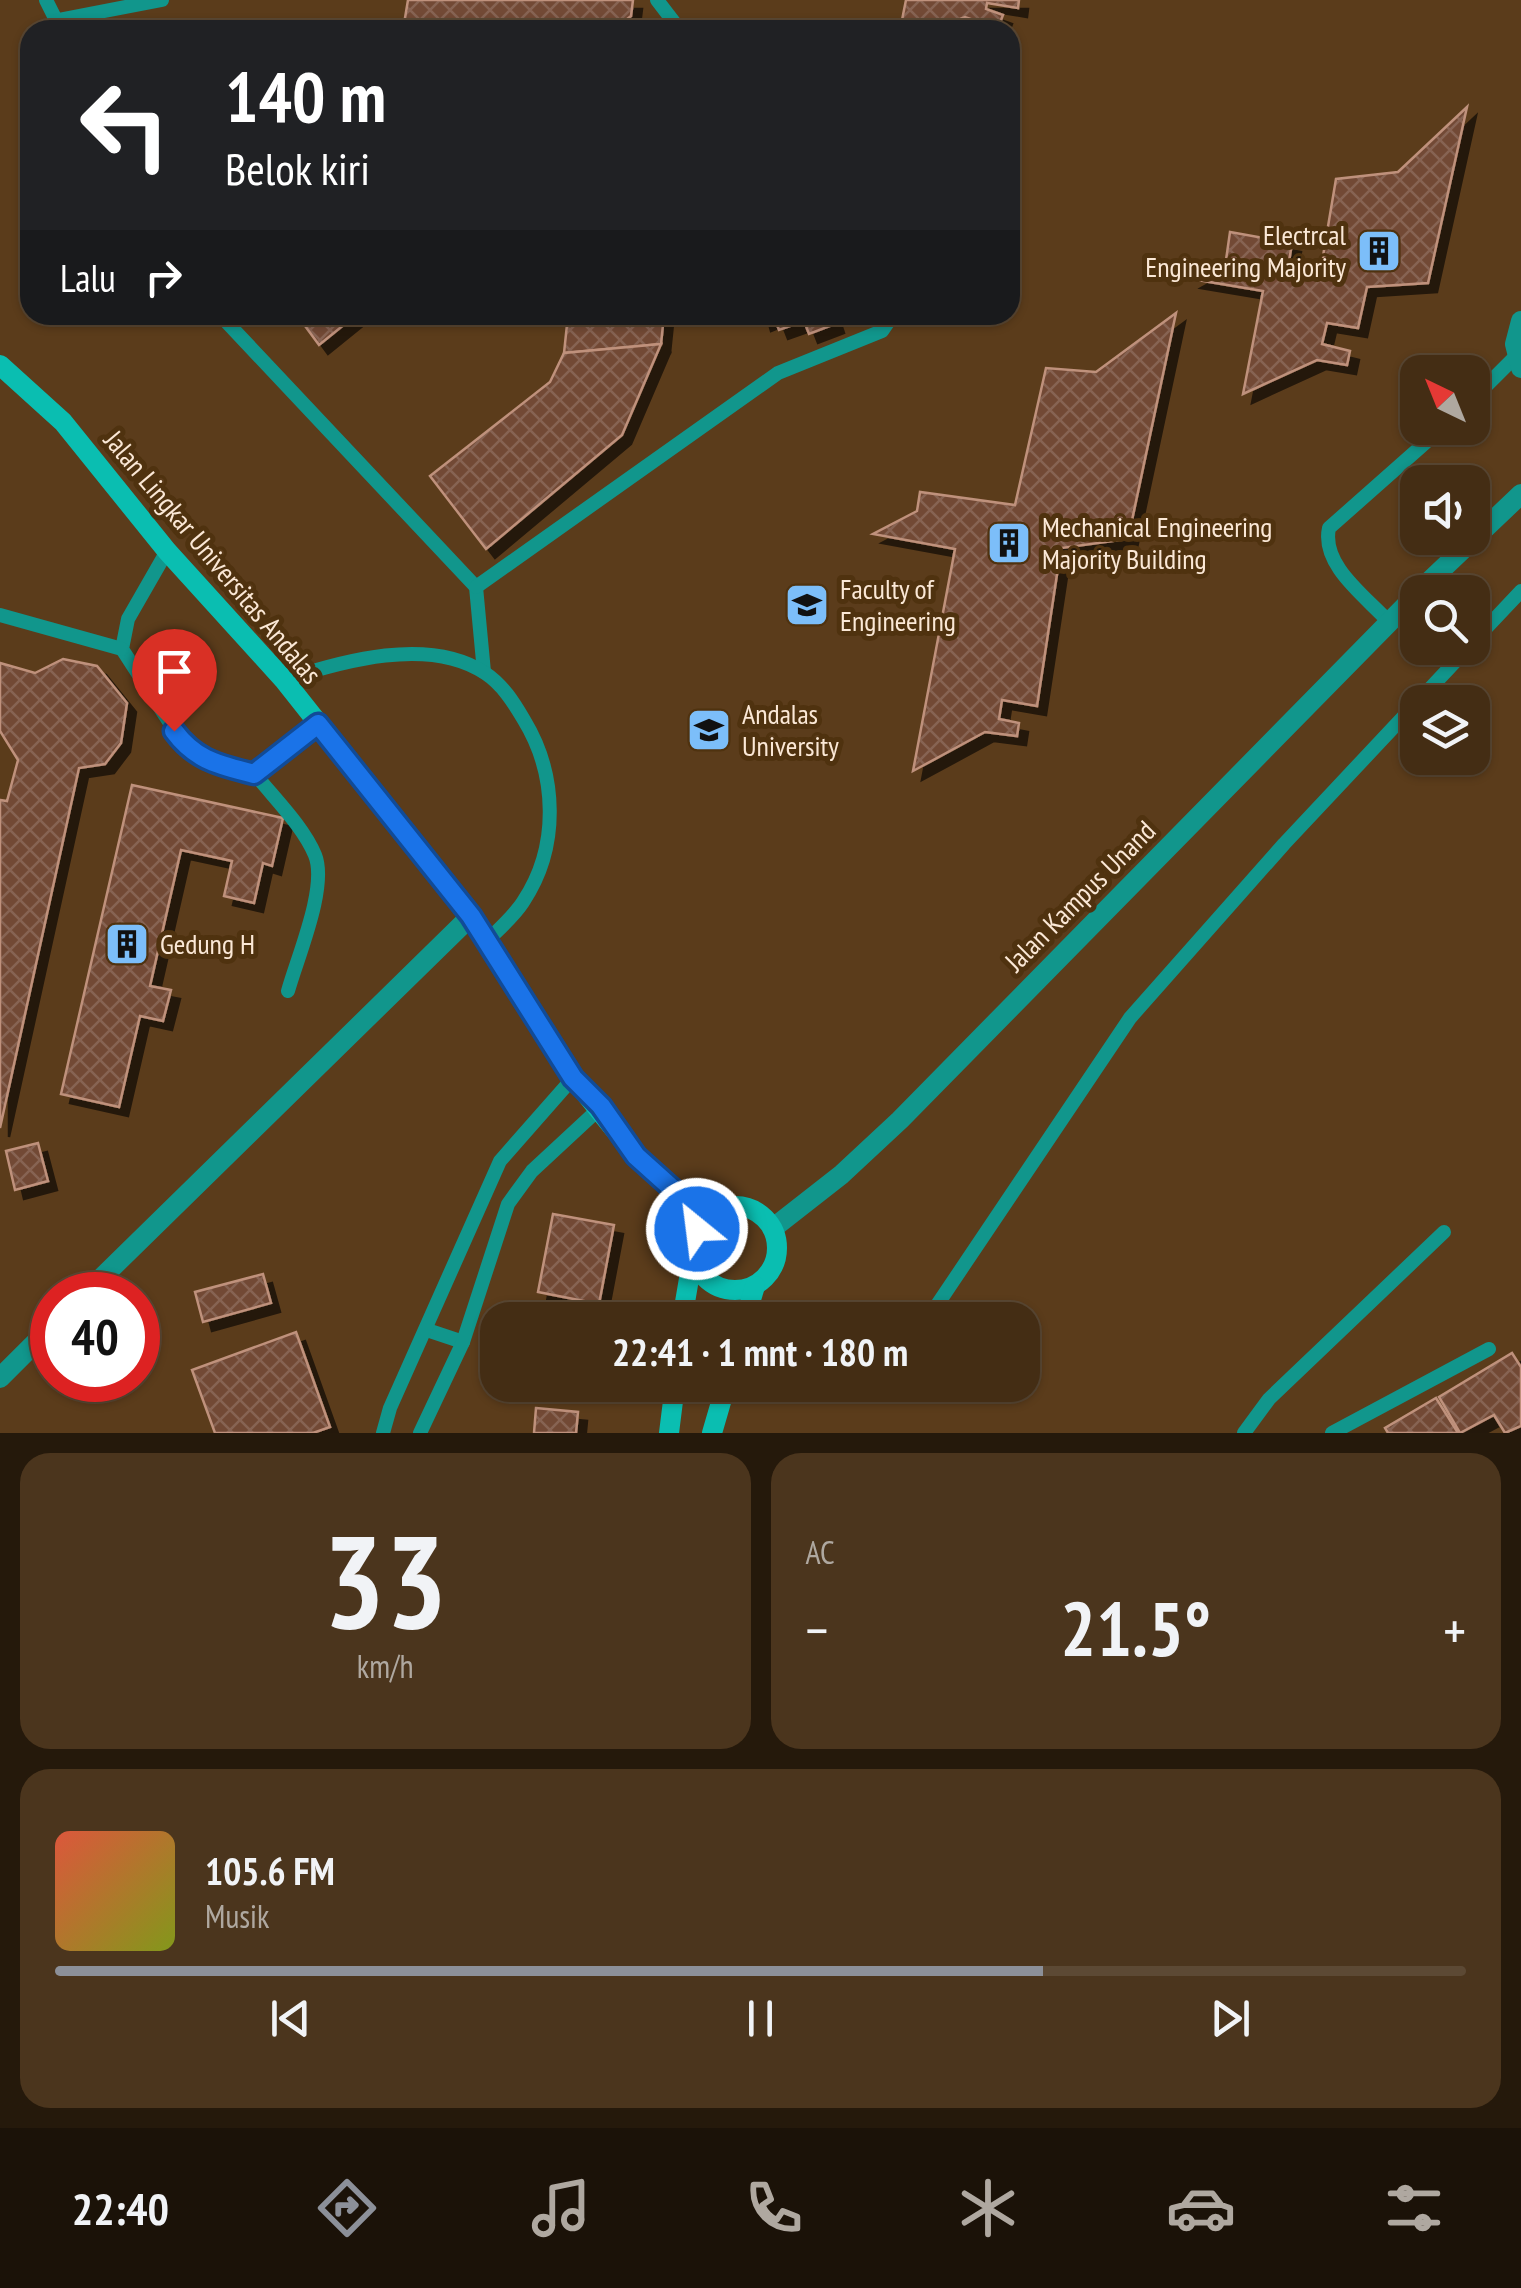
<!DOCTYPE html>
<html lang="id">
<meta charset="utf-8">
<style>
:root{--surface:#442d14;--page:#4b351d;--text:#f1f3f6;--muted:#afa8a0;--line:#5c4934;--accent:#8c9099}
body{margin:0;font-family:"PT Sans Narrow",sans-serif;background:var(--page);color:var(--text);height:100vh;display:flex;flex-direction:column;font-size:38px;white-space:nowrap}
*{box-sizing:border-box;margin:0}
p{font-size:32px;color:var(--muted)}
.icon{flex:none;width:55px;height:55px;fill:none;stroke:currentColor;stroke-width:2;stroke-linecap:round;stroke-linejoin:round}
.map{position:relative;height:1433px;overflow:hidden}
.sheet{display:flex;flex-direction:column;gap:20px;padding:20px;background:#25190b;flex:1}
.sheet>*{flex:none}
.banner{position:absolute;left:20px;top:20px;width:1000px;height:305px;border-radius:30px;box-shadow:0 2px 8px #0004,0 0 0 2px var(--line);background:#202124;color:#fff;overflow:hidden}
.needle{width:65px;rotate:317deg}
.fabs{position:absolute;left:1400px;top:355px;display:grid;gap:20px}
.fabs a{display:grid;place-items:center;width:90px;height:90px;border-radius:20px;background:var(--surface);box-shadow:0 2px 8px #0004,0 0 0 2px var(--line);font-size:50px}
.speed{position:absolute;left:30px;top:1272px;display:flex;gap:20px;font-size:50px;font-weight:700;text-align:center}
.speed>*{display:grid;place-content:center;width:130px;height:130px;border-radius:50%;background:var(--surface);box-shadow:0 2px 8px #0004,0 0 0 2px var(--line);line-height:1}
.speed .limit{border:15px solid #d22;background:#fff;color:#111}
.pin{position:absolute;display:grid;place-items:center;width:85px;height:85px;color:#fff;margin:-102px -42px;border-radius:50% 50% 50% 0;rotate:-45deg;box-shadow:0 0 10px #0007}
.pin .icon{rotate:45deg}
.me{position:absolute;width:110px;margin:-55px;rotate:331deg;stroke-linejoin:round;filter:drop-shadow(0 0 8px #0008)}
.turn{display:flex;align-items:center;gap:35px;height:210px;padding:0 40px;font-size:45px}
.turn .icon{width:130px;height:130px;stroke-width:2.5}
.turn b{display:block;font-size:70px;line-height:85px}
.then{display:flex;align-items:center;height:95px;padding:0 40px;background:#0003;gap:20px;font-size:38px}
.big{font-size:75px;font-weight:700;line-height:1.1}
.sheet .widget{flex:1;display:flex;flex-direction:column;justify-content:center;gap:15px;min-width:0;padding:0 35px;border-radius:30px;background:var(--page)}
.sheet .dial{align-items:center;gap:0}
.dial b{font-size:130px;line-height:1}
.song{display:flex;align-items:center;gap:30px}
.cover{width:120px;height:120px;border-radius:15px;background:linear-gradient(135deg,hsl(10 70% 55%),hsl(70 70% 35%))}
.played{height:10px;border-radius:5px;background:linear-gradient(90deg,var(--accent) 70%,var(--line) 70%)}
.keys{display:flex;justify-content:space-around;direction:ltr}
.heat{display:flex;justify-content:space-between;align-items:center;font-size:55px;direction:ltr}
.sheet .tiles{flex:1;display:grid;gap:20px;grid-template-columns:1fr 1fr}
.widget:last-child{grid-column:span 2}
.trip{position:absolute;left:480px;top:1302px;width:560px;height:100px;border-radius:30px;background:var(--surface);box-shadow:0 2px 8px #0004,0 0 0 2px var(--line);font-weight:700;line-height:100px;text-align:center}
.tab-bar{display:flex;height:160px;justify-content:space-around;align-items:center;background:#1b1208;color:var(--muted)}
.tab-bar .icon{width:70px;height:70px}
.tab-bar .active{color:var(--accent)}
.tab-bar b{font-size:45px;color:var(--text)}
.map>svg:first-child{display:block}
.building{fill:url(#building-cross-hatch);stroke:#bf917b;stroke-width:2.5;filter:url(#shadow)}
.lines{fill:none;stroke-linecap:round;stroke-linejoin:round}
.lane{stroke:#11968c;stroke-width:14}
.street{stroke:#11968c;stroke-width:20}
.secondary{stroke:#0abeb1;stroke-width:20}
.route-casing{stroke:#114b97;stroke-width:25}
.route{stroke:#1a73e8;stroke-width:18}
.labels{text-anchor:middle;stroke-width:10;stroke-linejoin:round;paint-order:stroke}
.poi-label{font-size:28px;fill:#fbe8d6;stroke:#4f320f;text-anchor:start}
.street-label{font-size:28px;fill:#fbe8d6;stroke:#4f320f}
</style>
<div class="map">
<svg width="1521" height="1433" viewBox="0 0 1521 1433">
<defs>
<pattern id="building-cross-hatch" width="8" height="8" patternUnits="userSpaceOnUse" patternTransform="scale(2.5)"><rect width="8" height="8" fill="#724936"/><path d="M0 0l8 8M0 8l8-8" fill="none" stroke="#876352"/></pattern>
<filter id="shadow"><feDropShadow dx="9" dy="9" stdDeviation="0" flood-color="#0009"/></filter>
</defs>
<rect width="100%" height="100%" fill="#5b3c1b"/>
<!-- building -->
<g class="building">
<polygon points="408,0 633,0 631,16 613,30 403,30"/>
<polygon points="906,0 1019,0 1018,8 987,3 986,9 1003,15 998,28 965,17 931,30 900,30"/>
<polygon points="1467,107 1428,283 1367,287 1358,328 1327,323 1322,344 1350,351 1347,365 1317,360 1243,394 1263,291 1192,279 1226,260 1230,232 1292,243 1288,268 1320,274 1336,179 1398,172"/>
<polygon points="1176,313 1128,539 1061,548 1037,706 1002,700 999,719 1019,723 1017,736 985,732 913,771 955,549 873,534 917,511 920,492 1015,505 1046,368 1096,372"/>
<polygon points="297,315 356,315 319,345"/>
<polygon points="568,315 664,315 661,344 564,353"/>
<polygon points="760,315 832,315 835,324 809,334 804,321 779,330 774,317 762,322"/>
<polygon points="661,344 622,435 486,549 430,476 550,382 564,353"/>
<polygon points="63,659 97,666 127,703 121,743 105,764 79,768 0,1128 0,800 7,801 18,760 0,731 0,663 35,673"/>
<polygon points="132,785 283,818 272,866 263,863 254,903 224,896 232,861 181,850 150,986 171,990 163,1021 140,1016 119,1107 61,1094"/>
<polygon points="38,1143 48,1181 15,1190 6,1151"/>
<polygon points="553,1214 614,1225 599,1304 538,1292"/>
<polygon points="263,1274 271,1303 203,1322 195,1292"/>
<polygon points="296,1332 330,1427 313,1433 215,1433 192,1370"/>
<polygon points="1512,1353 1521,1367 1521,1426 1505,1433 1494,1415 1460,1433 1439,1397"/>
<polygon points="1436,1398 1458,1433 1388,1433 1385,1428"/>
<polygon points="536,1408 578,1412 576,1433 534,1433"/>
</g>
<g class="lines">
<!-- lane -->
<g class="lane">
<polyline points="46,0 61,30"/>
<polyline points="657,0 680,30"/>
<polyline points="58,20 162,0"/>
<polyline points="220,315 476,587 484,672"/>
<polyline points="1472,400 1520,352"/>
<polyline points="167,551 128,619 122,649 188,751 208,762 255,774 318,723"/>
<polyline points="476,587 778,373 882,331 893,315"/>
<polyline points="0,615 122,649"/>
<path d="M1388,621C1365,596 1321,565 1329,528L1442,428"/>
<polyline points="1472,643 1521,591"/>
<path d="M284,680C342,661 429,636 485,673C503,685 514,703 524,720C557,774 560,847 523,902C514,916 499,929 487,941"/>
<path d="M255,774C274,798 303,826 315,855C328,887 297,958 288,991"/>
<polyline points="927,1320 1130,1018 1284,844 1468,648"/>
<polyline points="427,1330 463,1342"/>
<polyline points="383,1433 390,1408 500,1161 573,1078"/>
<polyline points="420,1433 463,1342 508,1204 532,1171 601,1107"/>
<polyline points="1244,1433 1269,1399 1444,1232"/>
<polyline points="1332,1433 1489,1349"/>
</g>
<!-- street -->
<g class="street">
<polyline points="1521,321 1515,344 1521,368"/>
<polyline points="1418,592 1521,494"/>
<polyline points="773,1228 842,1174 900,1120 1418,593"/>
<polyline points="84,1295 471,916"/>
<polyline points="0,1378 52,1326"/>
</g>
<!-- secondary -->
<g class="secondary">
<polyline points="0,365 63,422 167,551 284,680 471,916 573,1078 636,1156 705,1218"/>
<circle cx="735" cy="1248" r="42"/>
<polyline points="682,1320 693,1255"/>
<polyline points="745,1320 755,1286"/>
<polyline points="669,1433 675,1385"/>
<polyline points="712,1433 726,1385"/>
</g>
</g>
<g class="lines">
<defs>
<path id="route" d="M174,731C196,761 220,765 254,774L318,724L471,916L573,1078L601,1106L636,1156L705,1218L697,1229"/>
</defs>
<!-- route casing -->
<use href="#route" class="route-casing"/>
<!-- route -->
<use href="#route" class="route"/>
</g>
<!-- icons -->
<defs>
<symbol id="building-square" viewBox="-11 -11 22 22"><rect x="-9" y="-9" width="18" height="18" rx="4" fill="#7cbef9" stroke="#4f320f"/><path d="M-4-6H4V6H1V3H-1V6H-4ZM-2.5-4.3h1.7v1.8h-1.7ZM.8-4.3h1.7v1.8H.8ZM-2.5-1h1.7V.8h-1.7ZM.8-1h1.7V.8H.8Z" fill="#111"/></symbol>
<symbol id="university-square" viewBox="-11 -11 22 22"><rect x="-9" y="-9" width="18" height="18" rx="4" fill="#7cbef9" stroke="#4f320f"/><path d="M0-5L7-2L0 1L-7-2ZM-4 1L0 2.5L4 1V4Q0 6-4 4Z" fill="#111"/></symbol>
</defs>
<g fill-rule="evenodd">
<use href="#building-square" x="1354" y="226" width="50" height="50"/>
<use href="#building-square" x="984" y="518" width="50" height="50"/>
<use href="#university-square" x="782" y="580" width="50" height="50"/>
<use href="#university-square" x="684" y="705" width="50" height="50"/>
<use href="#building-square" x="102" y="919" width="50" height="50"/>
</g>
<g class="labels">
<!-- poi labels -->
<g class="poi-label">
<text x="1346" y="245" text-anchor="end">Electrcal<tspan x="1346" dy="32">Engineering Majority</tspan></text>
<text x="1042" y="537">Mechanical Engineering<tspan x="1042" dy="32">Majority Building</tspan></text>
<text x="840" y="599">Faculty of<tspan x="840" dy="32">Engineering</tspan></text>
<text x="742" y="724">Andalas<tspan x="742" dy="32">University</tspan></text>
<text x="160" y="954">Gedung H</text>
</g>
<!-- street labels -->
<g class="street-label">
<text transform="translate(213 557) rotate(50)" y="10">Jalan Lingkar Universitas Andalas</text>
<text transform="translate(1080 896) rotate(-45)" y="10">Jalan Kampus Unand</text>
</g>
</g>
</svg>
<div class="fabs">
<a><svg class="needle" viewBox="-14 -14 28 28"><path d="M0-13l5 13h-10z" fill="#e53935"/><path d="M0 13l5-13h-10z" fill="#afa8a0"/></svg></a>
<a><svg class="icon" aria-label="sound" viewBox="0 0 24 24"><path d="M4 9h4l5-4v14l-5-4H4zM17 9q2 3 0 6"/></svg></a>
<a><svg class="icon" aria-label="search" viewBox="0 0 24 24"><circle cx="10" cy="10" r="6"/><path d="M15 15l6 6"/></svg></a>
<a><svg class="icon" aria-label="layers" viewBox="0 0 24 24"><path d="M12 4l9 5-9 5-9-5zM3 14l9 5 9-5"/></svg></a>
</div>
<div class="speed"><div class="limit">40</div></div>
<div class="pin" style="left:174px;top:731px;background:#d93025"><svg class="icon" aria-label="arrive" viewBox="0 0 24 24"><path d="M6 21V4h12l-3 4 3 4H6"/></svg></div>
<svg class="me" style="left:697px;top:1229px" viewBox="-20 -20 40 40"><circle r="17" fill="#1a73e8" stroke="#fff" stroke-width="3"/><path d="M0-11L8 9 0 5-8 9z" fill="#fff"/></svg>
<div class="trip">22:41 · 1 mnt · 180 m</div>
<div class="banner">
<div class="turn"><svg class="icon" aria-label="left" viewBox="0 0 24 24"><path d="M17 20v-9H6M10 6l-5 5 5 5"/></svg><div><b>140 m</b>Belok kiri</div></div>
<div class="then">Lalu<svg class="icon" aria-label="right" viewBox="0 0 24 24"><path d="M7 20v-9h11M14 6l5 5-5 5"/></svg></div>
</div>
</div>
<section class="sheet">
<div class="tiles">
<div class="widget dial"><b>33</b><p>km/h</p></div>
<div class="widget"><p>AC</p>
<div class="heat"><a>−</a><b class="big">21.5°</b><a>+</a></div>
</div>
<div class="widget">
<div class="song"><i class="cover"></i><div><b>105.6 FM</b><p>Musik</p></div></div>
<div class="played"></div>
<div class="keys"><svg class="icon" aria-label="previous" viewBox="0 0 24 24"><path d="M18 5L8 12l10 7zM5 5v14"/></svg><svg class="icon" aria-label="pause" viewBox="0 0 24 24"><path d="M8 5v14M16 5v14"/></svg><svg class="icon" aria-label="next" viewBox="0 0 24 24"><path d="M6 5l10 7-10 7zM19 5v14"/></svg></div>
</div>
</div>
</section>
<nav class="tab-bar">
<b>22:40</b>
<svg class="icon active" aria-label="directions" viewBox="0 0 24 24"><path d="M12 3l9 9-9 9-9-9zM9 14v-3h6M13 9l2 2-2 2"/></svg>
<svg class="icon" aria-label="music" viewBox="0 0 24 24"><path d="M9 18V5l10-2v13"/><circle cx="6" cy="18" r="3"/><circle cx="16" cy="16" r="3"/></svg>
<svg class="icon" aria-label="phone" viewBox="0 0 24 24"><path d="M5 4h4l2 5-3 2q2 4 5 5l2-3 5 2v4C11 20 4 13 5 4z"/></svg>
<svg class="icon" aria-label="climate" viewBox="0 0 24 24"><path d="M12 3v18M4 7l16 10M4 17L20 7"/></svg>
<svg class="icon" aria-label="car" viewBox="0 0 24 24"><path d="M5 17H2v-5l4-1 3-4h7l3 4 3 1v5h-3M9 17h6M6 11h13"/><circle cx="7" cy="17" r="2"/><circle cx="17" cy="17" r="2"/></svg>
<svg class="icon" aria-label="filters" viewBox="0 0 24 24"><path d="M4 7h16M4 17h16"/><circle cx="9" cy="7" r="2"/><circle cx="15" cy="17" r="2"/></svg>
</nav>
